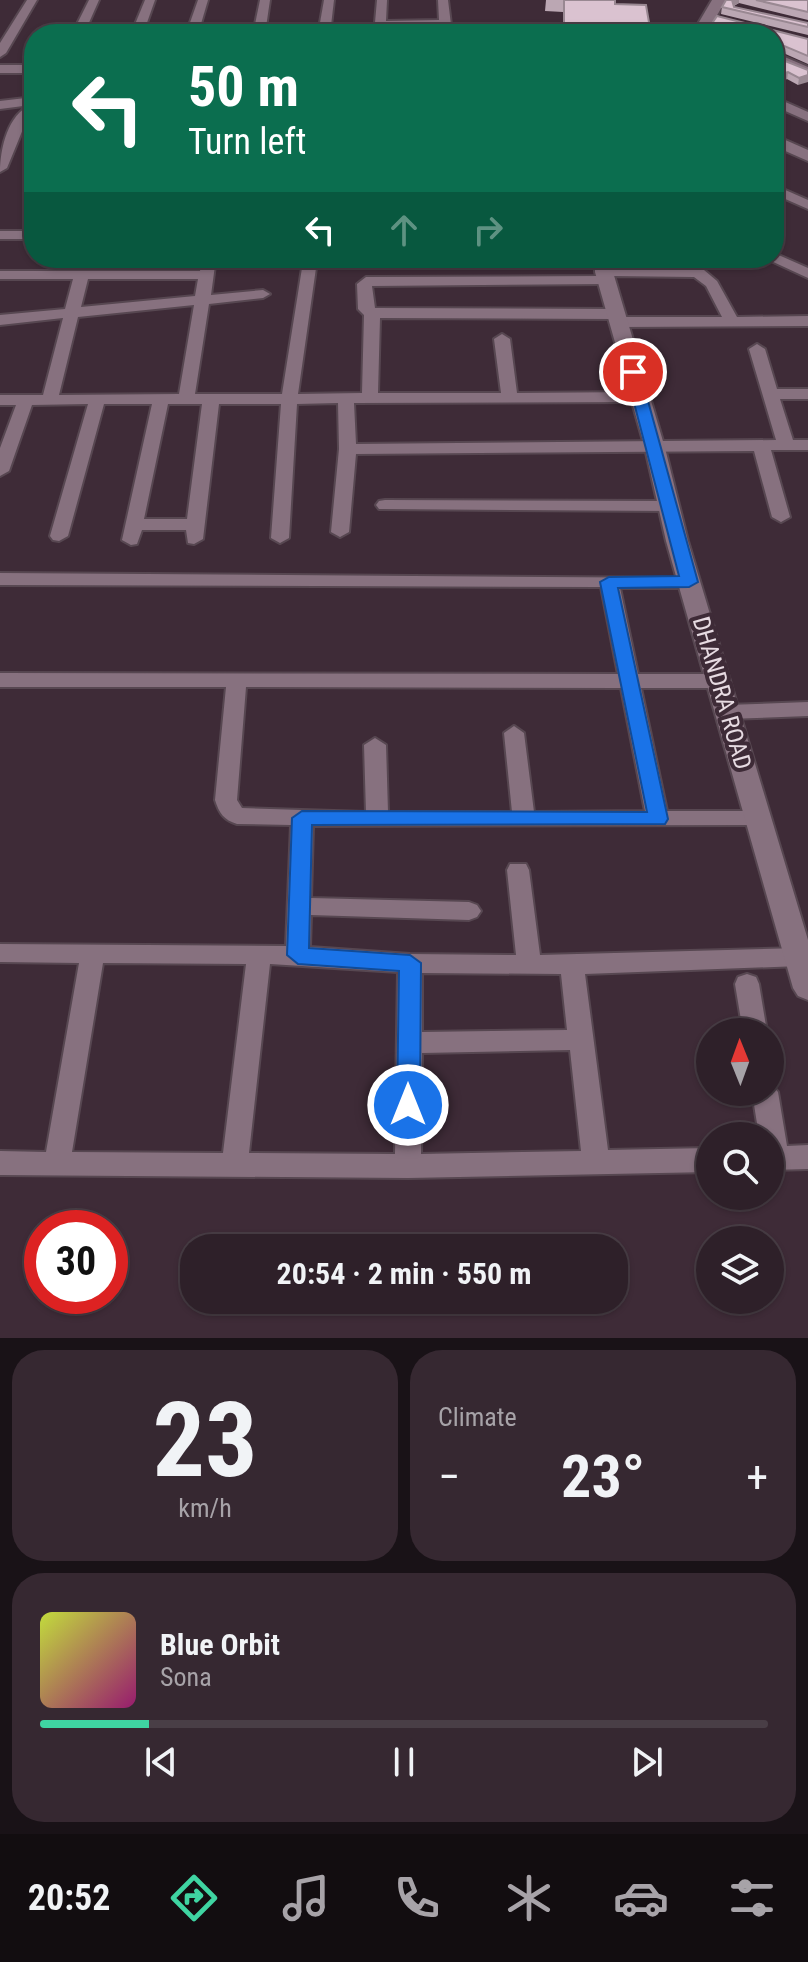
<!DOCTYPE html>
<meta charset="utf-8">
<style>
:root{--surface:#2e2029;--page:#362831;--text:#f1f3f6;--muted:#a7a3a8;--line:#493e46;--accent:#3fd4a2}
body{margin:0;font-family:"Roboto Condensed",sans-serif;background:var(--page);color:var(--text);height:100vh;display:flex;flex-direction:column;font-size:30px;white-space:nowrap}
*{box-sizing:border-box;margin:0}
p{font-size:26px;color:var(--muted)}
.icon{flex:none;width:44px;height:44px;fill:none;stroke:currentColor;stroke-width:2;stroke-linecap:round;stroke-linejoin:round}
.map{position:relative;height:1338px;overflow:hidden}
.details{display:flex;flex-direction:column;gap:12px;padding:12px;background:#191217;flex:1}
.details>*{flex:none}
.hud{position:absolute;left:24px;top:24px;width:760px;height:244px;border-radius:32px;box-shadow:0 2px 6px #0004,0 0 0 2px var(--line);background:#0b6e4f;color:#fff;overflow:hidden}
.needle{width:52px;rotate:359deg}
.fabs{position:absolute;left:696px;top:1018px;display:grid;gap:16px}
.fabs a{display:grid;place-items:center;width:88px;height:88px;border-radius:50%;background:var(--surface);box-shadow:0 2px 6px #0004,0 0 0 2px var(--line);font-size:40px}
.speed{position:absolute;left:24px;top:1210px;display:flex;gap:16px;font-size:40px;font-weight:700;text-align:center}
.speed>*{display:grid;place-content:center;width:104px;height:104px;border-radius:50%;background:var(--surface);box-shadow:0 2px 6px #0004,0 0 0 2px var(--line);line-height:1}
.speed .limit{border:12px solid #d22;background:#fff;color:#111}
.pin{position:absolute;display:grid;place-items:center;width:68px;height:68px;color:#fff;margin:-34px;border:4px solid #fff;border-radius:50%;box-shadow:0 2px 8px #0007}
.me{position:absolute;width:88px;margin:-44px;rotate:0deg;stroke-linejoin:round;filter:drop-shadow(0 0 6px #0008)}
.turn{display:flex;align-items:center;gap:28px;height:168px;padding:0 32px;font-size:36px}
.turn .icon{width:104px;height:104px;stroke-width:2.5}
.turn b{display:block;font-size:56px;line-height:68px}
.lanes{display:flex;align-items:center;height:76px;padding:0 32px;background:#0003;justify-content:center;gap:40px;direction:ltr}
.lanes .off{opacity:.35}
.big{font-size:60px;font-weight:700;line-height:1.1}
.details .tile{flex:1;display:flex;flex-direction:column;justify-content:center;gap:12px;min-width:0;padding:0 28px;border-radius:32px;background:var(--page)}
.details .dial{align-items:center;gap:0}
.dial b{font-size:104px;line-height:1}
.song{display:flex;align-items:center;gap:24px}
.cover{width:96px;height:96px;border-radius:12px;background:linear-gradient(135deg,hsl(70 70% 55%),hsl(320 70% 35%))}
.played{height:8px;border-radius:4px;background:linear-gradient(90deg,var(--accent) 15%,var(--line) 15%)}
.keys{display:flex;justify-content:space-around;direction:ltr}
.heat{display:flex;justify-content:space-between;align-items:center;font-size:44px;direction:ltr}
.details .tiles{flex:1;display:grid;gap:12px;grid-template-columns:1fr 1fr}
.tile:last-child{grid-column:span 2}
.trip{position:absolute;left:180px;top:1234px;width:448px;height:80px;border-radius:32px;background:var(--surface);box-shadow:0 2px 6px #0004,0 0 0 2px var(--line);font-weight:700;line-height:80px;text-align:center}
.menu{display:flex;height:128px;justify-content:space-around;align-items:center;background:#120d10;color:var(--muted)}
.menu .icon{width:56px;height:56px}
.menu .selected{color:var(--accent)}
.menu b{font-size:36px;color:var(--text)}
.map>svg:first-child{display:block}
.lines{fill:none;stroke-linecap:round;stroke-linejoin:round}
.minor-casing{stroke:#574751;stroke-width:4}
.tertiary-casing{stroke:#574751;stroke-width:4}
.minor{fill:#87717f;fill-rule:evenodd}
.tertiary{fill:#87717f;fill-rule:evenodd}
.wall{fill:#bba7b3}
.shaded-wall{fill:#998892}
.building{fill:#dac2d0;stroke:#998892;stroke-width:2}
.route{fill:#1a73e8;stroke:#114b97;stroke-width:2}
.labels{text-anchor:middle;stroke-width:8;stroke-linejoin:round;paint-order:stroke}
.street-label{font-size:24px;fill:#e7dbe2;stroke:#3e2b37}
</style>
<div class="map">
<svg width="808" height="1338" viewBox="0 0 808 1338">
<rect width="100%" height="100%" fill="#3e2b37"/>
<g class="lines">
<defs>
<g id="minor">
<polygon points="27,0 37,0 6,53 0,57 0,43"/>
<polygon points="89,0 99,0 84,34 72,34"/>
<polygon points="145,0 155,0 143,34 131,34"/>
<polygon points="198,0 208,0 198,34 186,34"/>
<polygon points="260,0 270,0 265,34 253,34"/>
<polygon points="324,0 334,0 330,34 318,34"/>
<polygon points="377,0 387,0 386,21 439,20 438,0 448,0 452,33 441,34 440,26 386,27 386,34 374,34"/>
<polygon points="490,30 494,31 496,34 484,34"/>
<polygon points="780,55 808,67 808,75 779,63 774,65 774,57"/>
<rect x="0" y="65" width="34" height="8"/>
<path d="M34,97V113L26,121H34V129H23L7,168L0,172C0,149 8,114 31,105L0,109V101Z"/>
<polygon points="774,97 808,112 808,121 774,106"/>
<polygon points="774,185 808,200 808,209 774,194"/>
<rect x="0" y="231" width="34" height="8"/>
<polygon points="774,253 808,268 808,278 769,260 767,258 774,258"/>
<path d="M202,258H216L211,295L263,290L270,294L263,298L209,304L195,394H282L302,268L293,258H311L316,268L298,394L362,393L364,315L358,309L357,284L366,277L601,276L597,272L604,268L689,269L696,258H710L704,270L717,281L737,317L808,316V326L619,327L611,322L614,319L380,318L378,393H501L494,339L502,334L510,339L517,393L640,392L648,397L640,402L354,403L356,444L776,440L749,349L757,344L765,349L777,389H808V399H780L793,440H808V450H771L790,517L781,522L772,517L754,451L356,454L349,532L340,537L331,532L339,449L338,403L297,404L289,538L280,543L271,538L281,404H219L203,539L194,544L188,543L186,530H142L137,544L131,545L122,540L152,404H104L68,536L59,541L53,540L50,536L88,404L32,405L9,471L0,476V448L16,405H0V395H43L63,318L0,325V315L65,309L73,279H0V271H200ZM611,276L694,277L706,286L722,317H622L625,314L617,309L375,308L372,286L607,284L614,280ZM88,279H198L195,296L81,307ZM194,305L179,394L59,395L78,317ZM168,404H202L187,519H144Z"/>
<polygon points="385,500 670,501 679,506 670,511 379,509 376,505 379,501"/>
<path d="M0,573L696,578L698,582L696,586L689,588H620L638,674H718L728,681L718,688H641L667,811H758L766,813L769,819L766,825L313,826L311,898L469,902L477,905L481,911L477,917L469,920L311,915L310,947L410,954L516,955L507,870L510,864H526L529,870L540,955L800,948L808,950V964L800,966L585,974L608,1150L710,1148V1172L408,1178L0,1175V1151L46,1152L79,963L0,962V944L286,946L291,825L237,824C224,820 219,813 215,800L226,687H0V673L618,674L601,587L0,585ZM246,687L621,688L645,811L534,812L524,733L514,726L504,733L512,812H388L386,745L375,738L364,745L366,812L242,808L237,800ZM103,963L246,964L223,1153L72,1152ZM270,964L398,972L395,1154L249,1153ZM422,973L561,974L567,1030L422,1032ZM570,1050L581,1151L421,1154L422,1053Z"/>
<polygon points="808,702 808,716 727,719 717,712 727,705"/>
<polygon points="747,974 756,977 759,984 767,1032 743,1032 735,984 738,977"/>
<polygon points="770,1083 778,1092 787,1146 808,1145 808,1169 770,1170 770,1136 759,1136 752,1092 770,1092"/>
</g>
<g id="tertiary">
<polygon points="712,0 726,0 706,34 692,34"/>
<polygon points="774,135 808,150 808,161 774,146"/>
<polygon points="595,258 613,258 613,272 665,448 688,541 808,940 808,1000 798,996 793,988 666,541 645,448 595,272"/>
</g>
</defs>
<!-- minor casing -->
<use href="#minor" class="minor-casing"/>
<!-- tertiary casing -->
<use href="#tertiary" class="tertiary-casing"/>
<!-- minor -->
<use href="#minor" class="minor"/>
<!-- tertiary -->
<use href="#tertiary" class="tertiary"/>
</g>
<!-- wall -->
<g class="wall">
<polygon points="546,0 615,0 615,4 651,34 563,34 563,12 545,11"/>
<polygon points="726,0 808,0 808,20 739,3 734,6 734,7 808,23 808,35 721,14 722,7"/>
<polygon points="774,34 808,39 808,64 781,52 774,54"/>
<polygon points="774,60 808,70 798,85 787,79 774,83"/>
</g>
<!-- shaded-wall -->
<g class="shaded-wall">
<polygon points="732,0 739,0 739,3 731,7"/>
<polygon points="782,45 781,52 774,54 774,47"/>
<polygon points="788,72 787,79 774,83 774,76"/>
<polygon points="808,75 808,82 798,85 799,78"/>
</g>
<!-- building -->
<g class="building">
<polygon points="564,0 615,0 615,4 646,5 651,34 564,34"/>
<polygon points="726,0 732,0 734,7 808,23 808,27 722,7"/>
<polygon points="756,0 808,0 808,12"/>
<polygon points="717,16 808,39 808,56 782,45 774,47 774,34 701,34 703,30 709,28"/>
<polygon points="780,59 808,70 808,75 799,78 788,72 774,76 774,60"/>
</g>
<!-- route -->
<polygon class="route" points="633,367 640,372 698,582 689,587 618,588 668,819 665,824 312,825 309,948 410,955 421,963 420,1105 417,1112 408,1115 400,1112 397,1105 399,971 298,964 287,955 292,818 302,811 647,812 600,582 609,577 679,576 626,372"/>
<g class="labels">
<!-- street labels -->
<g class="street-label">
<text transform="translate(722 693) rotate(74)" y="8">DHANDRA ROAD</text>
</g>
</g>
</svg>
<div class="fabs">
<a><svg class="needle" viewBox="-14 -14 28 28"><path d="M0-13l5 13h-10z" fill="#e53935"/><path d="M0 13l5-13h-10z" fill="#a7a3a8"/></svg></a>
<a><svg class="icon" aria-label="search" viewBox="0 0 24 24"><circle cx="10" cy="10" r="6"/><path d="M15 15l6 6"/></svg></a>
<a><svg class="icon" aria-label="layers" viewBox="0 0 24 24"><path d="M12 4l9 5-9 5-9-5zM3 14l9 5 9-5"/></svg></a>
</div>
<div class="speed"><div class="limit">30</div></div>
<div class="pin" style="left:633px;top:372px;background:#d93025"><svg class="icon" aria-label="arrive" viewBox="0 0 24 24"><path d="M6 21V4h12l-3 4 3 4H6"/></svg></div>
<svg class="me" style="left:408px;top:1105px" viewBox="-20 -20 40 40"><circle r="17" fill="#1a73e8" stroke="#fff" stroke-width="3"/><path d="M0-11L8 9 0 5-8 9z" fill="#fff"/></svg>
<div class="trip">20:54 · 2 min · 550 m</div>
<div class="hud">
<div class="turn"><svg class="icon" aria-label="left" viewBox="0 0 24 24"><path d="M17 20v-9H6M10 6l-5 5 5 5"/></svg><div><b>50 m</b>Turn left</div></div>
<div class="lanes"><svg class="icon" aria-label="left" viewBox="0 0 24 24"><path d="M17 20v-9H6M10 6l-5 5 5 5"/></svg><svg class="icon off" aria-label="ahead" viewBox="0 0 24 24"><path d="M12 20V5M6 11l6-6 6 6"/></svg><svg class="icon off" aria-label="right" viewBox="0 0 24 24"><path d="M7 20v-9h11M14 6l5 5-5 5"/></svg></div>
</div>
</div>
<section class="details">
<div class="tiles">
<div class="tile dial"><b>23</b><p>km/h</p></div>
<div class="tile"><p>Climate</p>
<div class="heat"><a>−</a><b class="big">23°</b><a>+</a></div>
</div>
<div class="tile">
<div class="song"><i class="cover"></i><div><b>Blue Orbit</b><p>Sona</p></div></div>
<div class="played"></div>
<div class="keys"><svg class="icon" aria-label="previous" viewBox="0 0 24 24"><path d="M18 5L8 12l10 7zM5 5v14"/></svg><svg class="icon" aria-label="pause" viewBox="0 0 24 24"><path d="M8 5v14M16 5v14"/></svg><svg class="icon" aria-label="next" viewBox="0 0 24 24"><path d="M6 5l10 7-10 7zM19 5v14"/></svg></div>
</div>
</div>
</section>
<nav class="menu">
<b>20:52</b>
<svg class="icon selected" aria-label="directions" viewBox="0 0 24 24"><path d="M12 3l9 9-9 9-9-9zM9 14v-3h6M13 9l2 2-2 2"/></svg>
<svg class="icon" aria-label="music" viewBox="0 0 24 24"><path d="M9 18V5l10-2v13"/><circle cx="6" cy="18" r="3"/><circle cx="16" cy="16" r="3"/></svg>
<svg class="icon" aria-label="phone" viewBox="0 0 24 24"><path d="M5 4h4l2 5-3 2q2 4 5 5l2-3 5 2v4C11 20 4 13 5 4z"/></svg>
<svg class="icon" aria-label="climate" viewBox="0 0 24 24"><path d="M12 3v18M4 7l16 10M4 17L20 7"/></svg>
<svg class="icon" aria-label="car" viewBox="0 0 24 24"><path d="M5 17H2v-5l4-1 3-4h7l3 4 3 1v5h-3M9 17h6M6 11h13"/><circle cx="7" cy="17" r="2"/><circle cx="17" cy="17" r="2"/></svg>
<svg class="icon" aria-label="filters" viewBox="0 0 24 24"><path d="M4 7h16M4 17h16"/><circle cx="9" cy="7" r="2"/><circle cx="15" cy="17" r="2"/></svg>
</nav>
